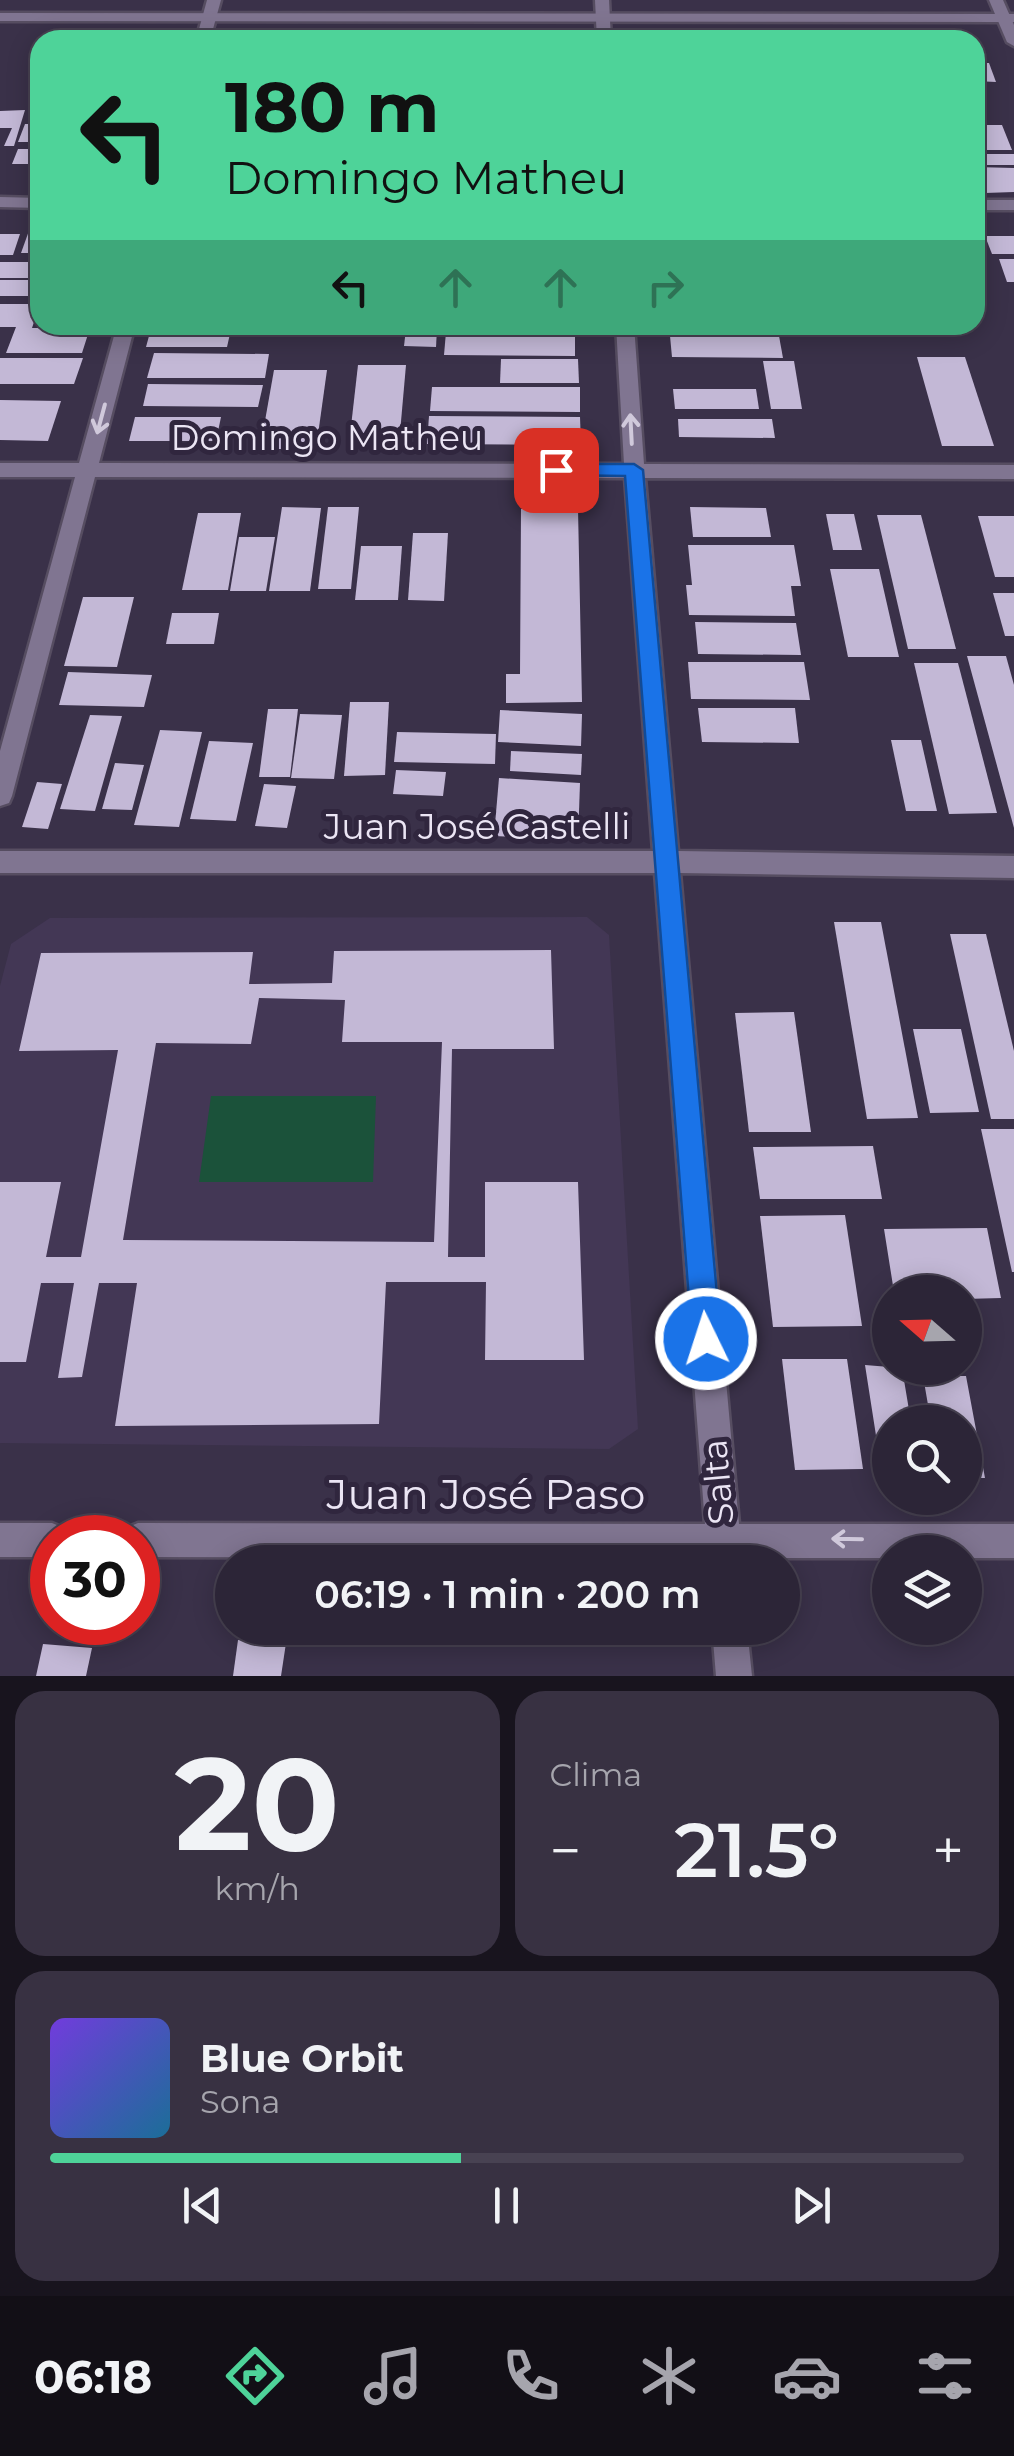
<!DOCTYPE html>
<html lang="es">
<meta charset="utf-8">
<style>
:root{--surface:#2c2537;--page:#383142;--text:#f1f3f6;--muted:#a6a5ad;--line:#484252;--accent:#4ed399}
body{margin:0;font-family:Montserrat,sans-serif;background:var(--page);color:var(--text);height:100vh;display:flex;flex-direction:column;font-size:38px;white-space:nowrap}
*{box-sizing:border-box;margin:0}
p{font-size:32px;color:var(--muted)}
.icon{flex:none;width:55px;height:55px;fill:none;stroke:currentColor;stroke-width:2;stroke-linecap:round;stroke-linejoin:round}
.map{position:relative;height:1676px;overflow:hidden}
.side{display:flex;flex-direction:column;gap:15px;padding:15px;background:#18141e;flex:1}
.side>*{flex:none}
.guide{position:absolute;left:30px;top:30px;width:955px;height:305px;border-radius:30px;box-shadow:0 5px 25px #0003,0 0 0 2px var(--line);background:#4ed399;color:#111;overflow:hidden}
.needle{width:65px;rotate:290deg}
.controls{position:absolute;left:872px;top:1275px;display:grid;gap:20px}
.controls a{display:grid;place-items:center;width:110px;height:110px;border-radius:50%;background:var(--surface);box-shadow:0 5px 25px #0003,0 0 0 2px var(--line);font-size:50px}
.speed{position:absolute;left:30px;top:1515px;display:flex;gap:20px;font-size:50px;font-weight:700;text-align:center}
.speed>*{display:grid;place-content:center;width:130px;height:130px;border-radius:50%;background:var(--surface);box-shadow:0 5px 25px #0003,0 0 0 2px var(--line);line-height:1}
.speed .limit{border:15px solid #d22;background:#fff;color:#111}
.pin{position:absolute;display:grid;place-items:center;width:85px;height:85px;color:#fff;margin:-42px;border-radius:20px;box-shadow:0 5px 15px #0006}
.me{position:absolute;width:110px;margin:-55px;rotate:356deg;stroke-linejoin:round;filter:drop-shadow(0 0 8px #0008)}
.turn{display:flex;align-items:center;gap:35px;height:210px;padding:0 30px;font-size:45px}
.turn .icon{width:130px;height:130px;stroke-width:2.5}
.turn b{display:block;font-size:70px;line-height:85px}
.lanes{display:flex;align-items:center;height:95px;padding:0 30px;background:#0003;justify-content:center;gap:50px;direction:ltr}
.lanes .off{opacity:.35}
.big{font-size:75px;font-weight:600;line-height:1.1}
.side .widget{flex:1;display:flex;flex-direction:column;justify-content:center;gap:15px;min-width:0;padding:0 35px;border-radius:30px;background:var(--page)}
.side .dial{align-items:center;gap:0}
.dial b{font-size:130px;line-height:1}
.song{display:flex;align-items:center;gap:30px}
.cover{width:120px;height:120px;border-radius:15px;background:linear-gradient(135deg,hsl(260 70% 55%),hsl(200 70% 35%))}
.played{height:10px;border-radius:5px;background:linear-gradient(90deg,var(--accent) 45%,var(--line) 45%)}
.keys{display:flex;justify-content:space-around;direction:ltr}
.heat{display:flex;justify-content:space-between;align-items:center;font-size:55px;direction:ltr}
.side .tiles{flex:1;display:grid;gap:15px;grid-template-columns:1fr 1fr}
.widget:last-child{grid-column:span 2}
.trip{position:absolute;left:215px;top:1545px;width:585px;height:100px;border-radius:50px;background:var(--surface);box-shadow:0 5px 25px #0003,0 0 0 2px var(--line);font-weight:600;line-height:100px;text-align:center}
.tab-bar{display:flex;height:160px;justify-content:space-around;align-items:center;background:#120f16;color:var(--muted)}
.tab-bar .icon{width:70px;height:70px}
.tab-bar .current{color:var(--accent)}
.tab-bar b{font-size:45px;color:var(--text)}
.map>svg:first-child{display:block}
.built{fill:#433755}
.green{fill:#1b523a}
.building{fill:#c3b8d6;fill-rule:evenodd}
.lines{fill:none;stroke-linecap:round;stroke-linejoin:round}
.minor-casing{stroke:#564d61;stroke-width:5}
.secondary-casing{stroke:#564d61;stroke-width:5}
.minor{fill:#807591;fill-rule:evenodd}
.secondary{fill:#807591;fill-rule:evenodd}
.oneway{stroke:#d0c9db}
.route{fill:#1a73e8;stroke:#114b97;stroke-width:2.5}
.labels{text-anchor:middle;stroke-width:10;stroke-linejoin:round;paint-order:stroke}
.street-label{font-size:35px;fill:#ebe5f4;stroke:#30263e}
.near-street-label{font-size:42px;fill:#ebe5f4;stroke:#30263e}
</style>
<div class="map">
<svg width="1014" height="1676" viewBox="0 0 1014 1676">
<rect width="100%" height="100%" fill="#3a3149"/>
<!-- built -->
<polygon class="built" points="587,917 609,935 638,1429 609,1449 0,1443 0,986 11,944 50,918"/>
<!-- green -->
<polygon class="green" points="211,1096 376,1096 373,1182 199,1182"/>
<!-- building -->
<g class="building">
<polygon points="975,63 989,63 996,82 975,81"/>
<polygon points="25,110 14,146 4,146 12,128 0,128 0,111"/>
<polygon points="25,124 40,124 40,142 18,142"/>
<polygon points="975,125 1002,125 1012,150 978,150"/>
<polygon points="18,149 40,149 40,164 12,164"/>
<rect x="975" y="154" width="39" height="11"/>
<polygon points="975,167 1014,168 1014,192 985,193 983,189 975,188"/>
<polygon points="30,228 40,228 40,253 21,253"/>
<polygon points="0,234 20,234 13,255 0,255"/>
<polygon points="985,236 1014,236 1014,254 992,254"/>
<polygon points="999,259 1014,259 1014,282 1007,282"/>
<rect x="0" y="262" width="40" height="16"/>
<rect x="0" y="280" width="40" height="16"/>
<polygon points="0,304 40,304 32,328 90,328 82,353 6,353 16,327 0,327"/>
<polygon points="152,325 232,325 227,347 146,347"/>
<polygon points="406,329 437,329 436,347 404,346"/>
<polygon points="446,332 575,332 575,356 444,355"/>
<polygon points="670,336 779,336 783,358 672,357"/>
<polygon points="154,353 269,354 265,378 147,378"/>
<polygon points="917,357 965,357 994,446 942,446"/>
<polygon points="0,358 83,358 74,384 0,384"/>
<polygon points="501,359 578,359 579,383 500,383"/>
<polygon points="763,361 794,361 802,409 771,409"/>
<polygon points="358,365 406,365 399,444 349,444"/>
<polygon points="274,370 327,370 316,449 260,449"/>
<polygon points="148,384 263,385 258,407 143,406"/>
<polygon points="432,387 580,387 580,412 430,411"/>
<polygon points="673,389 756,389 759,409 675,409"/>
<polygon points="0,400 61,401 48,441 0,440"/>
<polygon points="429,416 580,417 581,445 427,444"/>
<polygon points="135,417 221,417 216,441 129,441"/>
<polygon points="678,419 772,419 775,438 679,437"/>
<polygon points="282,507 321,508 310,591 269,591"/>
<polygon points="328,507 359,507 351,589 318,589"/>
<polygon points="690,507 766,508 771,537 693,537"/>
<polygon points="521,509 578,509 582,702 506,703 506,674 520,674"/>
<polygon points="198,513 241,513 228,590 182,590"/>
<polygon points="826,514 854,514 862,550 833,550"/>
<polygon points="877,515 921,515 956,649 908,649"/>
<polygon points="978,516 1014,516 1014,577 995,577"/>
<polygon points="413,533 448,533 444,601 408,600"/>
<polygon points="239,537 275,537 266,591 230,591"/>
<polygon points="688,545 794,545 801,586 791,586 795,616 689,615 686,585 692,585"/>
<polygon points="361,546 402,546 398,600 355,600"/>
<polygon points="830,569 879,569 899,657 848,657"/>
<polygon points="993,593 1014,593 1014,636 1005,636"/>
<polygon points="83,597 134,597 117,667 64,666"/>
<polygon points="172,613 219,613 214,644 166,644"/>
<polygon points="695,622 796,623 801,655 698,654"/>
<polygon points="967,656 1006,656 1014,685 1014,828"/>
<polygon points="688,662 804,662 810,700 691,699"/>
<polygon points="914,663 958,663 997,813 949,814"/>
<polygon points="68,672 152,675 144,707 59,705"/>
<polygon points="350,702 389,702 385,775 344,776"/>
<polygon points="698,708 795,708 799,743 702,742"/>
<polygon points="268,709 298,709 290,777 259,777"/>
<polygon points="500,710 582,714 581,746 498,742"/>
<polygon points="300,714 342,715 334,779 291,778"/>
<polygon points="90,715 122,716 95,811 60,809"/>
<polygon points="160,730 202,732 179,827 134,825"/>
<polygon points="397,732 496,734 495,764 394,762"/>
<polygon points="891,740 921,740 937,811 906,811"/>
<polygon points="209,741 253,743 236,821 190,819"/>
<polygon points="511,751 582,754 581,775 510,771"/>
<polygon points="115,763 144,765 132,810 102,809"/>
<polygon points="396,770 446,772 443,796 393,794"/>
<polygon points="499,778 580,783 578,840 494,836"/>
<polygon points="37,782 62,784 48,829 22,827"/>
<polygon points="264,784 296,786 287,828 255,826"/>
<polygon points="834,922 881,922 918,1118 867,1119"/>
<polygon points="950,934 986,934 1014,1051 1014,1119 991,1119"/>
<path d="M551,950L554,1049H452L448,1257H485V1182H578L584,1360H485L486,1282H386L379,1424L115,1426L137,1283H99L82,1377L58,1378L74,1283H41L26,1362H0V1182H61L46,1257H81L118,1050L19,1051L41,953L253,952L249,984L332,983L334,951ZM259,998L345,1000L342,1042H442L434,1242L123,1240L156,1043L251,1044Z"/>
<polygon points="794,1012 811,1132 749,1132 735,1013"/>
<polygon points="913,1029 961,1029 979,1112 930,1113"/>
<polygon points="981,1129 1014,1129 1014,1272 1012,1272"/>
<polygon points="873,1146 882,1199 760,1199 753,1147"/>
<polygon points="845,1215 862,1326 773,1327 760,1216"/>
<polygon points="987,1228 1001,1298 965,1299 965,1292 894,1292 884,1229"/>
<polygon points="782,1359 847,1359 863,1469 795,1470"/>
<polygon points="865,1365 902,1368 911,1422 890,1422 890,1474 882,1474"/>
<polygon points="923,1376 966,1376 985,1478 965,1478 965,1422 931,1422"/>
<polygon points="238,1640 286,1643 281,1676 233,1676"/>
<polygon points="43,1644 92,1648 86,1676 36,1676"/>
</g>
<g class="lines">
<defs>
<g id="minor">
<polygon points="207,0 221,0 210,40 196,40"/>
<polygon points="595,0 609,0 611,40 597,40"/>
<polygon points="989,0 1003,0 1014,25 1014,46 1007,42"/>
<polygon points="0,197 40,198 40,208 0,207"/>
<rect x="975" y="200" width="39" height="10"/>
<polygon points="117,325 135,325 99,463 624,464 616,325 634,325 644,464 1014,465 1014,479 645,478 678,851 1014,856 1014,878 680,873 739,1524 1014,1524 1014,1558 965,1558 965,1552 890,1552 890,1558 742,1558 742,1562 708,1562 707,1558 138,1557 138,1538 122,1538 126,1528 138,1523 705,1524 655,873 0,873 0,851 653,851 625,478 95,477 12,796 9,803 0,806 0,751 75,477 0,477 0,463 79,463"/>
<polygon points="0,1523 52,1523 64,1528 68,1538 52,1538 52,1557 0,1557"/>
<polygon points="712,1628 747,1628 752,1676 716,1676"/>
</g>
<polygon id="secondary" points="0,13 1014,14 1014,22 0,21"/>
</defs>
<!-- minor casing -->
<use href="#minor" class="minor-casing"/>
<!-- secondary casing -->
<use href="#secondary" class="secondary-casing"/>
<!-- minor -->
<use href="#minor" class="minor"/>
<!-- secondary -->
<use href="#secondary" class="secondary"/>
</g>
<!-- one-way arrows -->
<defs><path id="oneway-shaft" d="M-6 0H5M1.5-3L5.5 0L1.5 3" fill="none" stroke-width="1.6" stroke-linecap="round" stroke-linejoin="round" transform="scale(2.5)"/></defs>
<g class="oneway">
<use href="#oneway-shaft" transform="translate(101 419) rotate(105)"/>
<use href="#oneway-shaft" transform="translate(631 429) rotate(-93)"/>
<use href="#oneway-shaft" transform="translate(847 1539) rotate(-179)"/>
</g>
<!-- route -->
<polygon class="route" points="556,464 634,464 643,470 721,1339 716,1349 706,1353 696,1349 692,1339 625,476 549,475 549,466"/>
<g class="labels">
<!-- street labels -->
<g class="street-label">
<text x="327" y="450">Domingo Matheu</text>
<text x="477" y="839">Juan José Castelli</text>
<text transform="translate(718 1482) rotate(-95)" y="12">Salta</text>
</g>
<!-- near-street labels -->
<g class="near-street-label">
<text x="486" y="1509">Juan José Paso</text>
</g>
</g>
</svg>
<div class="controls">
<a><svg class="needle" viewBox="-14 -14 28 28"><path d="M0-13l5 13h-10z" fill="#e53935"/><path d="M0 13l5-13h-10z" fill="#a6a5ad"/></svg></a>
<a><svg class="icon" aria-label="search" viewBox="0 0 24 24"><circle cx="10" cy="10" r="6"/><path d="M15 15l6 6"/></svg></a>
<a><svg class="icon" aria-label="layers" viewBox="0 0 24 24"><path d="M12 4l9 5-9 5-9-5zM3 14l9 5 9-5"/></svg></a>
</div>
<div class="speed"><div class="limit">30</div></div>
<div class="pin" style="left:556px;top:470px;background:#d93025"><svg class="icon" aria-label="arrive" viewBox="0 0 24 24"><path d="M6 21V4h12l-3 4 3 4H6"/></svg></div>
<svg class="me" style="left:706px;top:1339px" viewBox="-20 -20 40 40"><circle r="17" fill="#1a73e8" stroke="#fff" stroke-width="3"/><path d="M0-11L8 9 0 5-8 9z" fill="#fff"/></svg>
<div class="trip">06:19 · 1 min · 200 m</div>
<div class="guide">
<div class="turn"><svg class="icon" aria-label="left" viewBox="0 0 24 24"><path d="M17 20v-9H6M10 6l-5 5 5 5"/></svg><div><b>180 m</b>Domingo Matheu</div></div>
<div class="lanes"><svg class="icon" aria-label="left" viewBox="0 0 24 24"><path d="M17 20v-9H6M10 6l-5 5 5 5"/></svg><svg class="icon off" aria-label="ahead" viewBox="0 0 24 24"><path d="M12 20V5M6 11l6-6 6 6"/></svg><svg class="icon off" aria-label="ahead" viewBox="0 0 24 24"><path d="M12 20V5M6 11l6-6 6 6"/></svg><svg class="icon off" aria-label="right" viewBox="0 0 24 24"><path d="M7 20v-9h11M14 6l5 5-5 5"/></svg></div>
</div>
</div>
<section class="side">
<div class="tiles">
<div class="widget dial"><b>20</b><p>km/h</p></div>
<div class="widget"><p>Clima</p>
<div class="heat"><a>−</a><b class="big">21.5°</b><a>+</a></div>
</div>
<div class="widget">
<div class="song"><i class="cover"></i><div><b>Blue Orbit</b><p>Sona</p></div></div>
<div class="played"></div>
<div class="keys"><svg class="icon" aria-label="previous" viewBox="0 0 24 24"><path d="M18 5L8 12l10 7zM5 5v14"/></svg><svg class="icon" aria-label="pause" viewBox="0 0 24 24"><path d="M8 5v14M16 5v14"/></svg><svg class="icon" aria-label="next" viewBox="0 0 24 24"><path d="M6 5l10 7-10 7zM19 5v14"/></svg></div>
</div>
</div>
</section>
<nav class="tab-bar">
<b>06:18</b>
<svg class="icon current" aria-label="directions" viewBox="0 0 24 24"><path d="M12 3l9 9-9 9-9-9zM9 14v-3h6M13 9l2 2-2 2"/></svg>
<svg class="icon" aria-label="music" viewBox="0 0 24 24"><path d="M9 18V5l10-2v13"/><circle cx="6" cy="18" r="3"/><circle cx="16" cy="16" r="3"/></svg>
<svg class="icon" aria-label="phone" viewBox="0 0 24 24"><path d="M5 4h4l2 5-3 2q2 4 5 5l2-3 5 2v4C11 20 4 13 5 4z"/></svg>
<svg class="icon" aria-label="climate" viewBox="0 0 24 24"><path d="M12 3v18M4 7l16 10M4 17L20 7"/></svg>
<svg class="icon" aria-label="car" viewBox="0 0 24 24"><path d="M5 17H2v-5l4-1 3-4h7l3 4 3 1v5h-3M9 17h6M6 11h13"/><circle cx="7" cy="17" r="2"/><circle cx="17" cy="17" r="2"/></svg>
<svg class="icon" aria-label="filters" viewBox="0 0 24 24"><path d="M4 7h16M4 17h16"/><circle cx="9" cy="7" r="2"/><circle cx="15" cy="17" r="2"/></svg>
</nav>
